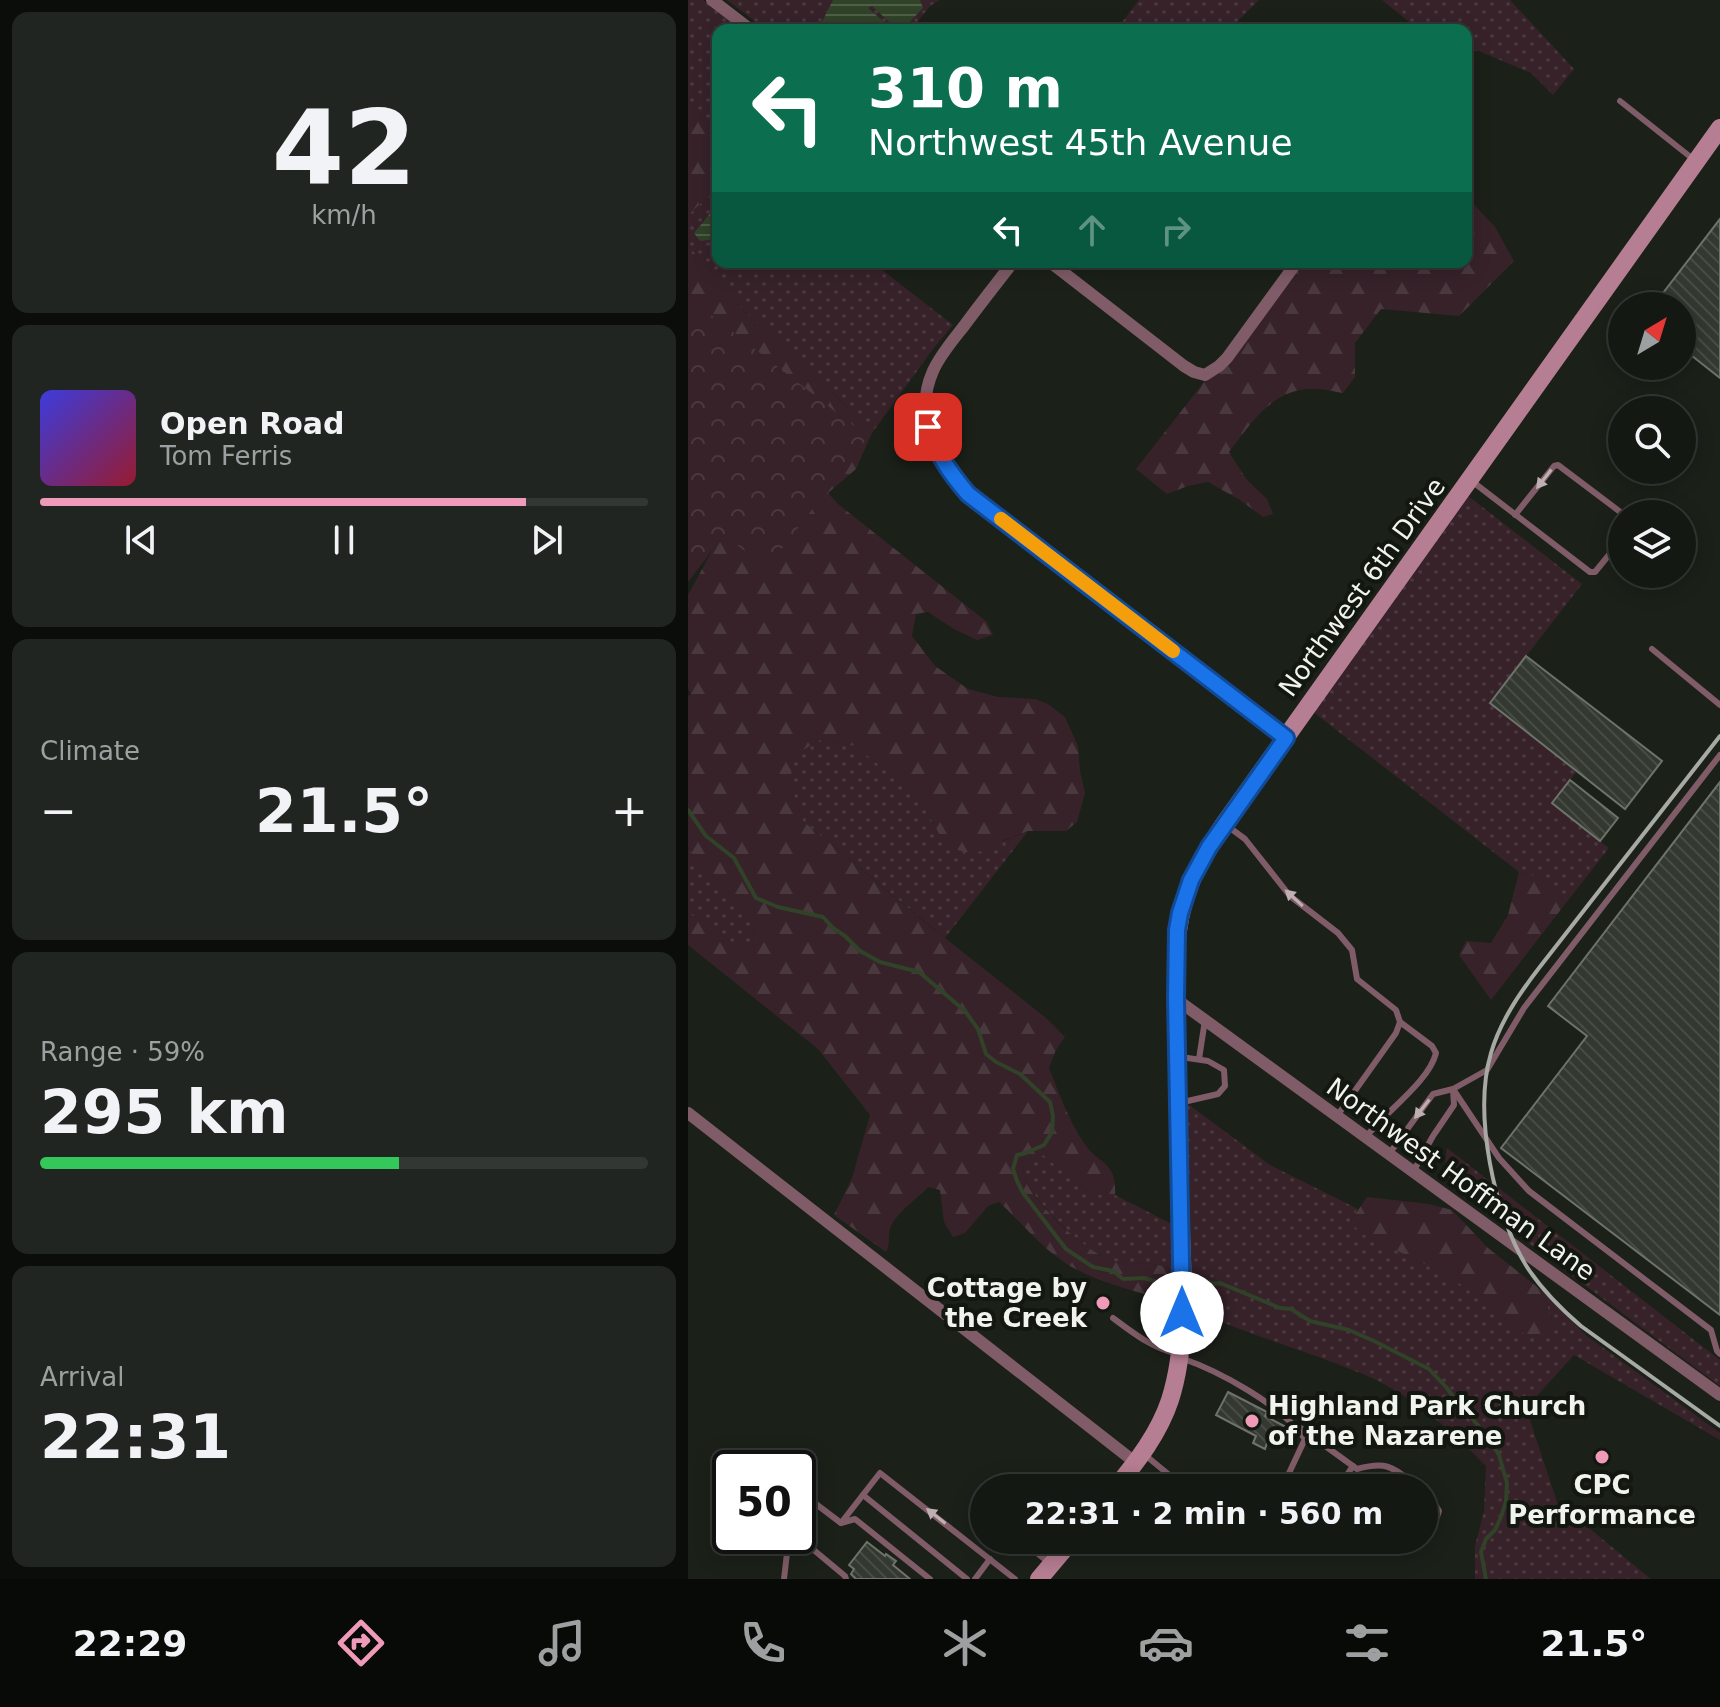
<!DOCTYPE html>
<meta charset="utf-8">
<style>
:root{--surface:#141813;--page:#212521;--text:#f1f3f6;--muted:#9da0a0;--line:#333733;--accent:#ef9ab9}
body{margin:0;font-family:"DejaVu Sans",sans-serif;background:var(--page);color:var(--text);height:100vh;display:flex;flex-direction:column;font-size:30px;white-space:nowrap}
*{box-sizing:border-box;margin:0}
p{font-size:26px;color:var(--muted)}
.icon{flex:none;width:44px;height:44px;fill:none;stroke:currentColor;stroke-width:2;stroke-linecap:round;stroke-linejoin:round}
.map{position:relative;flex:1;overflow:hidden}
.sheet{display:flex;flex-direction:column;gap:12px;padding:12px;background:#0b0d0a;width:688px}
.sheet>*{flex:none}
.hud{position:absolute;left:24px;top:24px;width:760px;height:244px;border-radius:16px;box-shadow:0 4px 20px #0003,0 0 0 2px var(--line);background:#0b6e4f;color:#fff;overflow:hidden}
.needle{width:52px;rotate:38deg}
.controls{position:absolute;left:920px;top:292px;display:grid;gap:16px}
.controls a{display:grid;place-items:center;width:88px;height:88px;border-radius:50%;background:var(--surface);box-shadow:0 4px 20px #0003,0 0 0 2px var(--line);font-size:40px}
.speed{position:absolute;left:24px;top:1450px;display:flex;gap:16px;font-size:40px;font-weight:700;text-align:center}
.speed>*{display:grid;place-content:center;width:104px;height:104px;border-radius:50%;background:var(--surface);box-shadow:0 4px 20px #0003,0 0 0 2px var(--line);line-height:1}
.speed .limit{border:4px solid #111;border-radius:12px;background:#fff;color:#111}
.pin{position:absolute;display:grid;place-items:center;width:68px;height:68px;color:#fff;margin:-34px;border-radius:16px;box-shadow:0 4px 12px #0006}
.me{position:absolute;width:88px;margin:-44px;rotate:0deg;stroke-linejoin:round;filter:drop-shadow(0 0 6px #0008)}
.turn{display:flex;align-items:center;gap:28px;height:168px;padding:0 24px;font-size:36px}
.turn .icon{width:104px;height:104px;stroke-width:2.5}
.turn b{display:block;font-size:56px;line-height:68px}
.lanes{display:flex;align-items:center;height:76px;padding:0 24px;background:#0003;justify-content:center;gap:40px;direction:ltr}
.lanes .off{opacity:.35}
.big{font-size:60px;font-weight:700;line-height:1.1}
.sheet .widget{flex:1;display:flex;flex-direction:column;justify-content:center;gap:12px;min-width:0;padding:0 28px;border-radius:16px;background:var(--page)}
.sheet .dial{align-items:center;gap:0}
.dial b{font-size:104px;line-height:1}
.song{display:flex;align-items:center;gap:24px}
.cover{width:96px;height:96px;border-radius:12px;background:linear-gradient(135deg,hsl(240 70% 55%),hsl(350 70% 35%))}
.played{height:8px;border-radius:4px;background:linear-gradient(90deg,var(--accent) 80%,var(--line) 80%)}
.keys{display:flex;justify-content:space-around;direction:ltr}
.heat{display:flex;justify-content:space-between;align-items:center;font-size:44px;direction:ltr}
.charge{height:12px;border-radius:6px;background:linear-gradient(90deg,#34c759 59%,var(--line) 0)}
.trip{position:absolute;left:282px;top:1474px;width:468px;height:80px;border-radius:40px;background:var(--surface);box-shadow:0 4px 20px #0003,0 0 0 2px var(--line);font-weight:700;line-height:80px;text-align:center}
.tabs{display:flex;height:128px;justify-content:space-around;align-items:center;background:#080a08;color:var(--muted)}
.tabs .icon{width:56px;height:56px}
.tabs .active{color:var(--accent)}
.tabs b{font-size:36px;color:var(--text)}
main{display:flex;flex:1;min-height:0}
.map>svg:first-child{display:block}
.grass{fill:url(#grass-dots)}
.forest{fill:url(#forest-firs)}
.park{fill:url(#park-crowns)}
.water{fill:url(#water-rules)}
.lines{fill:none;stroke-linecap:round;stroke-linejoin:round}
.stream{stroke:#304228;stroke-width:4}
.building{fill:url(#building-back-hatch);stroke:#6d736b;stroke-width:2}
.service{stroke:#7f5c68;stroke-width:6}
.minor{stroke:#7f5c68;stroke-width:12}
.secondary{stroke:#b67e92;stroke-width:18}
.rail{stroke:#a6a9a4;stroke-width:4}
.oneway{fill:#bdafb2}
.route-casing{stroke:#114b97;stroke-width:20}
.route{stroke:#1a73e8;stroke-width:14}
.slow{stroke:#f59e0b;stroke-width:14}
.poi-dot{fill:#ef9ab9;stroke:#121710;stroke-width:3}
.labels{text-anchor:middle;stroke-width:8;stroke-linejoin:round;paint-order:stroke}
.street-label{font-size:26px;fill:#f0f3ee;stroke:#121710}
.poi-label{font-size:26px;font-weight:bold;fill:#f0f3ee;stroke:#121710;text-anchor:end}
</style>
<main>
<section class="sheet">
<div class="widget dial"><b>42</b><p>km/h</p></div>
<div class="widget">
<div class="song"><i class="cover"></i><div><b>Open Road</b><p>Tom Ferris</p></div></div>
<div class="played"></div>
<div class="keys"><svg class="icon" aria-label="previous" viewBox="0 0 24 24"><path d="M18 5L8 12l10 7zM5 5v14"/></svg><svg class="icon" aria-label="pause" viewBox="0 0 24 24"><path d="M8 5v14M16 5v14"/></svg><svg class="icon" aria-label="next" viewBox="0 0 24 24"><path d="M6 5l10 7-10 7zM19 5v14"/></svg></div>
</div>
<div class="widget"><p>Climate</p>
<div class="heat"><a>−</a><b class="big">21.5°</b><a>+</a></div>
</div>
<div class="widget"><p>Range · 59%</p><b class="big">295 km</b><div class="charge"></div></div>
<div class="widget"><p>Arrival</p><b class="big">22:31</b></div>
</section>
<div class="map">
<svg width="1032" height="1579" viewBox="0 0 1032 1579">
<defs>
<pattern id="grass-dots" width="8" height="8" patternUnits="userSpaceOnUse" patternTransform="scale(2)"><rect width="8" height="8" fill="#37222a"/><path d="M2 2h.1M6 6h.1" fill="none" stroke="#4a383f" stroke-width="1.8" stroke-linecap="round"/></pattern>
<pattern id="forest-firs" width="22" height="20" patternUnits="userSpaceOnUse" patternTransform="scale(2)"><rect width="22" height="20" fill="#37222a"/><path d="M5 1l3.5 6h-7zM16 11l3.5 6h-7z" fill="#4a383f"/></pattern>
<pattern id="park-crowns" width="20" height="18" patternUnits="userSpaceOnUse" patternTransform="scale(2)"><rect width="20" height="18" fill="#37222a"/><path d="M2 6a3 3 0 1 1 6 0M12 15a3 3 0 1 1 6 0" fill="none" stroke="#4a383f"/></pattern>
<pattern id="water-rules" width="6" height="5" patternUnits="userSpaceOnUse" patternTransform="scale(2)"><rect width="6" height="5" fill="#304228"/><path d="M0 2.5h6" fill="none" stroke="#4e5e48"/></pattern>
<pattern id="building-back-hatch" width="6" height="6" patternUnits="userSpaceOnUse" patternTransform="scale(2)"><rect width="6" height="6" fill="#333831"/><path d="M-1 5l2 2M0 0l6 6M5-1l2 2" fill="none" stroke="#474c45"/></pattern>
</defs>
<rect width="100%" height="100%" fill="#1b2019"/>
<!-- grass -->
<g class="grass">
<polygon points="0,0 15,0 54,30 30,30 30,145 16,122 0,103"/>
<polygon points="39,0 252,0 242,6 223,30 78,30"/>
<polygon points="451,0 571,0 547,24 555,30 428,30"/>
<polygon points="694,0 822,0 886,69 865,95 843,73 791,51 778,50 778,30 731,30"/>
<polygon points="30,188 30,262 184,262 265,325 245,349 184,433 149,397 56,311 0,245 0,215"/>
<polygon points="780,496 894,584 802,703 889,771 864,804 921,848 878,903 850,877 831,872 624,711"/>
<polygon points="131,740 167,746 211,780 237,807 246,825 300,851 313,842 340,831 257,938 115,821 103,787 103,757"/>
<polygon points="0,847 12,864 37,887 66,927 64,948 49,946 13,919 0,914"/>
<path d="M496,1101L582,1165L670,1209L662,1222L675,1234L765,1278L841,1337L868,1328L852,1289L899,1336L1032,1433V1440L886,1355L838,1408L869,1502L963,1579H787V1546L796,1511L798,1466C765,1432 729,1400 686,1379C675,1373 663,1370 652,1365C602,1346 550,1331 502,1308V1188Z"/>
<path d="M759,1148L1032,1360V1386L776,1195C758,1178 755,1174 759,1148Z"/>
<path d="M354,1154L404,1195H427L484,1224L486,1271C466,1260 451,1265 430,1262C402,1257 355,1210 340,1185C336,1179 335,1169 333,1161Z"/>
</g>
<!-- forest -->
<g class="forest">
<polygon points="0,103 16,122 30,145 30,188 0,215"/>
<path d="M778,196L807,227L826,261L771,316L693,309L667,343V377L655,393C647,392 638,389 630,389C586,386 564,422 541,452L559,480L579,499L585,514L575,517L552,500L520,482L500,486L479,494L448,469L537,355L604,262H778Z"/>
<path d="M0,245L56,311L149,397L184,433L168,469L140,493L150,504L299,622L305,635L289,640L266,629L240,612L228,614L224,636L247,666L280,689L310,697L347,699L360,704L377,717L390,746L392,771L397,793L389,822L378,831H340L316,840L301,851L278,852L258,847L237,807L211,780L167,746L131,740L104,757L103,787L115,821L243,927L358,1018L377,1037L368,1050L361,1068C371,1093 381,1121 396,1143C410,1165 429,1160 427,1195H404L354,1154L333,1161C335,1169 336,1179 340,1186C355,1211 402,1257 430,1262C451,1265 466,1260 486,1271L483,1302C449,1291 413,1284 382,1266C355,1250 334,1223 311,1202L300,1206L277,1233L265,1237L256,1222L252,1190L241,1187C231,1196 208,1214 203,1226C199,1235 203,1244 198,1252L146,1215L164,1178L182,1115L130,1049L0,945V914L13,919L49,946L64,947L66,927L37,887L12,864L0,847V696L3,694L0,689V595L25,549L36,534L0,536Z"/>
<polygon points="831,872 850,877 878,903 803,1000 771,955 778,941 803,943 820,915"/>
<polygon points="679,1197 741,1204 764,1210 800,1248 852,1289 868,1328 841,1337 765,1278 675,1234 662,1222"/>
</g>
<!-- park -->
<polygon class="park" points="0,297 180,437 132,503 130,502 79,568 36,535 0,582"/>
<!-- water -->
<g class="water">
<polygon points="145,0 232,0 235,8 217,27 210,30 184,6 180,8 202,27 202,30 130,30"/>
<polygon points="30,204 30,239 12,241 6,233"/>
</g>
<g class="lines">
<!-- stream -->
<g class="stream">
<polyline points="0,810 18,836 46,858 68,898 90,907 135,917 145,928 157,936 172,951 192,962 231,972 277,1011 290,1029 298,1054 308,1062 332,1074 362,1102 365,1116 364,1132 356,1145 338,1153 329,1155 325,1169 329,1181 335,1193 378,1249 405,1267 425,1271 435,1279 456,1278 480,1285"/>
<polyline points="509,1284 519,1281 526,1284 532,1283 592,1308 603,1309 622,1321 661,1330 686,1341 741,1369 758,1387 770,1403 797,1433 811,1455 819,1483 818,1501 813,1517 807,1530 798,1539 793,1552 798,1579"/>
</g>
</g>
<!-- building -->
<g class="building">
<polygon points="1032,219 1032,378 994,348 994,306 965,306"/>
<polygon points="838,656 974,761 937,809 802,703"/>
<polygon points="882,780 930,818 912,841 864,803"/>
<polygon points="1032,782 1032,1315 813,1148 899,1036 860,1006"/>
<polygon points="540,1392 579,1412 577,1416 598,1427 587,1447 579,1443 577,1449 565,1443 568,1436 528,1415"/>
<polygon points="179,1542 197,1556 198,1554 208,1561 205,1565 222,1579 168,1579 163,1574 166,1569 161,1565"/>
</g>
<g class="lines">
<!-- service -->
<g class="service">
<polyline points="932,101 1005,159"/>
<polyline points="785,482 902,572 907,572 934,539"/>
<polyline points="827,515 866,466 870,465 935,514"/>
<polyline points="964,649 1032,705"/>
<polyline points="1032,755 836,1008 799,1070 765,1089 811,1158 841,1191 1023,1330 1029,1351 1032,1354"/>
<polyline points="538,825 557,839 602,896 650,933 664,950 669,979 708,1010 712,1022 708,1033 649,1116"/>
<polyline points="511,1059 517,1020"/>
<polyline points="491,1103 530,1094 537,1086 536,1070 520,1061 493,1057"/>
<path d="M678,1137C697,1112 741,1082 748,1053L744,1046L712,1022"/>
<polyline points="701,1154 745,1094 765,1089 766,1105 745,1136 725,1172"/>
<path d="M425,1318C445,1333 463,1347 487,1353"/>
<path d="M493,1358C531,1371 594,1405 617,1439L594,1488"/>
<path d="M611,1427L669,1469C703,1460 705,1469 732,1488"/>
<polyline points="457,1455 497,1488"/>
<polyline points="599,1476 615,1488"/>
<polyline points="650,1488 665,1466"/>
<path d="M736,1491L744,1499L751,1511C748,1521 745,1526 736,1529"/>
<polyline points="175,1495 279,1579"/>
<polyline points="110,1520 124,1501 153,1523 167,1519 242,1579"/>
<polyline points="153,1523 192,1473 327,1579"/>
<polyline points="109,1536 157,1576 158,1579"/>
<polyline points="333,1540 360,1562"/>
<polyline points="96,1579 101,1536"/>
<polyline points="287,1579 302,1559"/>
</g>
<!-- minor -->
<g class="minor">
<polyline points="24,0 63,30"/>
<path d="M325,262C309,283 292,304 276,326C265,340 252,355 245,371C224,418 250,459 280,494L598,738"/>
<polyline points="362,262 496,366 506,372 517,375 531,366 539,358 609,262"/>
<polyline points="488,999 1032,1395"/>
<polyline points="0,1113 448,1463"/>
</g>
<!-- secondary -->
<g class="secondary">
<path d="M427,1488C449,1462 471,1433 482,1400C501,1341 494,1269 492,1207C490,1121 488,1036 488,951C491,897 507,868 536,824L1032,128"/>
<polyline points="351,1579 384,1540"/>
</g>
<!-- rail -->
<path class="rail" d="M1032,736L851,968C831,994 812,1022 803,1053C785,1114 806,1214 839,1267C854,1290 872,1308 893,1326L1032,1426"/>
</g>
<!-- one-way arrows -->
<defs><path id="oneway-solid" d="M-6-.8H1V-3.2L6.5 0L1 3.2V.8H-6Z" transform="scale(2)"/></defs>
<g class="oneway">
<use href="#oneway-solid" transform="translate(856 479) rotate(128)"/>
<use href="#oneway-solid" transform="translate(606 898) rotate(-137)"/>
<use href="#oneway-solid" transform="translate(734 1109) rotate(128)"/>
<use href="#oneway-solid" transform="translate(248 1516) rotate(-142)"/>
</g>
<g class="lines">
<defs>
<path id="route" d="M240,427C249,454 262,473 280,494L598,738L521,847L503,880L492,913L489,930L488,999L494,1313"/>
</defs>
<!-- route casing -->
<use href="#route" class="route-casing"/>
<!-- route -->
<use href="#route" class="route"/>
<!-- slow -->
<polyline class="slow" points="313,519 485,651"/>
</g>
<!-- markers -->
<g class="poi-dot">
<circle cx="415" cy="1303" r="8"/>
<circle cx="564" cy="1421" r="8"/>
<circle cx="914" cy="1457" r="8"/>
</g>
<g class="labels">
<!-- street labels -->
<g class="street-label">
<text transform="translate(674 587) rotate(-54)" y="9">Northwest 6th Drive</text>
<text transform="translate(773 1179) rotate(36)" y="9">Northwest Hoffman Lane</text>
</g>
<!-- poi labels -->
<g class="poi-label">
<text x="399" y="1297">Cottage by<tspan x="399" dy="30">the Creek</tspan></text>
<text x="580" y="1415" text-anchor="start">Highland Park Church<tspan x="580" dy="30">of the Nazarene</tspan></text>
<text x="914" y="1494" text-anchor="middle">CPC<tspan x="914" dy="30">Performance</tspan></text>
</g>
</g>
</svg>
<div class="controls">
<a><svg class="needle" viewBox="-14 -14 28 28"><path d="M0-13l5 13h-10z" fill="#e53935"/><path d="M0 13l5-13h-10z" fill="#9da0a0"/></svg></a>
<a><svg class="icon" aria-label="search" viewBox="0 0 24 24"><circle cx="10" cy="10" r="6"/><path d="M15 15l6 6"/></svg></a>
<a><svg class="icon" aria-label="layers" viewBox="0 0 24 24"><path d="M12 4l9 5-9 5-9-5zM3 14l9 5 9-5"/></svg></a>
</div>
<div class="speed"><div class="limit">50</div></div>
<div class="pin" style="left:240px;top:427px;background:#d93025"><svg class="icon" aria-label="arrive" viewBox="0 0 24 24"><path d="M6 21V4h12l-3 4 3 4H6"/></svg></div>
<svg class="me" style="left:494px;top:1313px" viewBox="-20 -20 40 40"><circle r="19" fill="#fff"/><path d="M0-13L10 11 0 6-10 11z" fill="#1a73e8"/></svg>
<div class="trip">22:31 · 2 min · 560 m</div>
<div class="hud">
<div class="turn"><svg class="icon" aria-label="left" viewBox="0 0 24 24"><path d="M17 20v-9H6M10 6l-5 5 5 5"/></svg><div><b>310 m</b>Northwest 45th Avenue</div></div>
<div class="lanes"><svg class="icon" aria-label="left" viewBox="0 0 24 24"><path d="M17 20v-9H6M10 6l-5 5 5 5"/></svg><svg class="icon off" aria-label="ahead" viewBox="0 0 24 24"><path d="M12 20V5M6 11l6-6 6 6"/></svg><svg class="icon off" aria-label="right" viewBox="0 0 24 24"><path d="M7 20v-9h11M14 6l5 5-5 5"/></svg></div>
</div>
</div>
</main>
<nav class="tabs">
<b>22:29</b>
<svg class="icon active" aria-label="directions" viewBox="0 0 24 24"><path d="M12 3l9 9-9 9-9-9zM9 14v-3h6M13 9l2 2-2 2"/></svg>
<svg class="icon" aria-label="music" viewBox="0 0 24 24"><path d="M9 18V5l10-2v13"/><circle cx="6" cy="18" r="3"/><circle cx="16" cy="16" r="3"/></svg>
<svg class="icon" aria-label="phone" viewBox="0 0 24 24"><path d="M5 4h4l2 5-3 2q2 4 5 5l2-3 5 2v4C11 20 4 13 5 4z"/></svg>
<svg class="icon" aria-label="climate" viewBox="0 0 24 24"><path d="M12 3v18M4 7l16 10M4 17L20 7"/></svg>
<svg class="icon" aria-label="car" viewBox="0 0 24 24"><path d="M5 17H2v-5l4-1 3-4h7l3 4 3 1v5h-3M9 17h6M6 11h13"/><circle cx="7" cy="17" r="2"/><circle cx="17" cy="17" r="2"/></svg>
<svg class="icon" aria-label="filters" viewBox="0 0 24 24"><path d="M4 7h16M4 17h16"/><circle cx="9" cy="7" r="2"/><circle cx="15" cy="17" r="2"/></svg>
<b>21.5°</b>
</nav>
